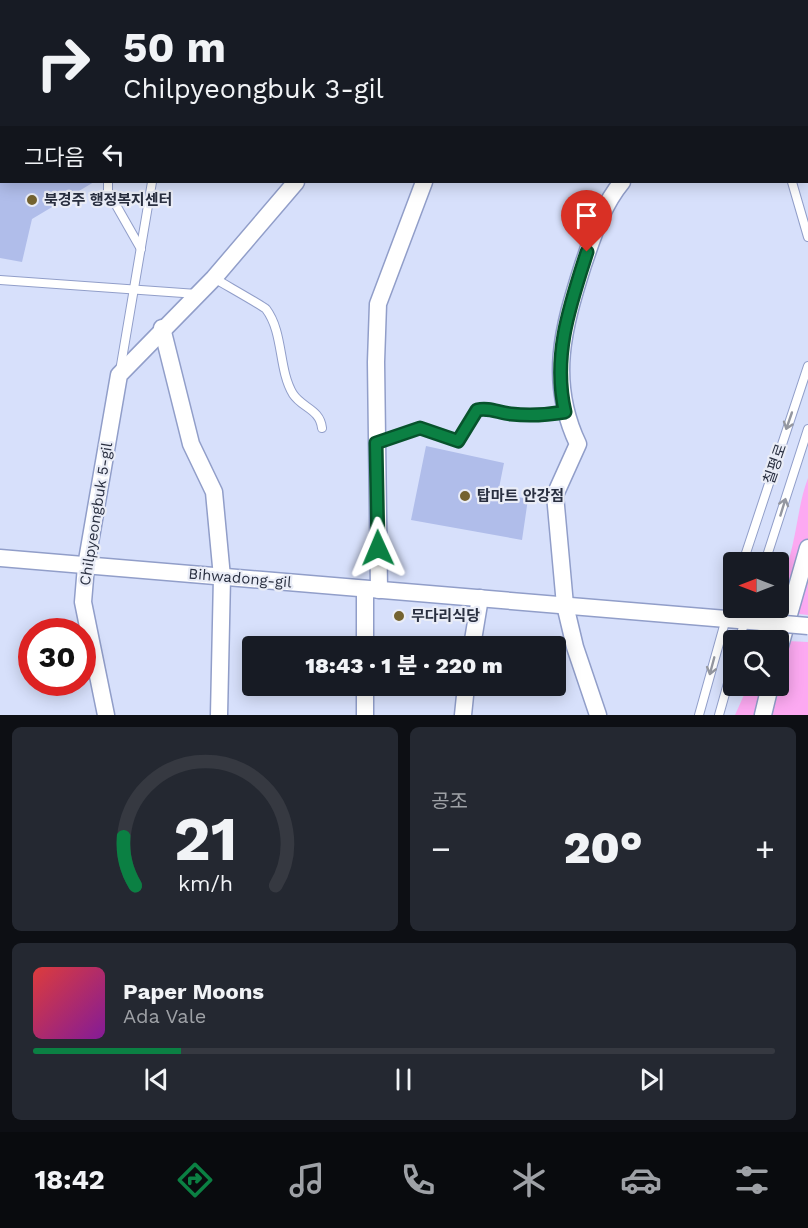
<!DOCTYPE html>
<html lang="ko">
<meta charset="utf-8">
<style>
:root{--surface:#171b24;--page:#242831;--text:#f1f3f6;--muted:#9ea1a6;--line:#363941;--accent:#0b8043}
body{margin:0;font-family:"Work Sans","Noto Sans KR",sans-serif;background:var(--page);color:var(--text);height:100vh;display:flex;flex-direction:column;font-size:22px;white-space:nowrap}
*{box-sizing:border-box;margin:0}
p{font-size:20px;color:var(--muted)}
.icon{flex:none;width:33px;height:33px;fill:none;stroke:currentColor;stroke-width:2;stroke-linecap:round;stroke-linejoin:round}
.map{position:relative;height:715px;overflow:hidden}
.panel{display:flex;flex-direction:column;gap:12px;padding:12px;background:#0d0f14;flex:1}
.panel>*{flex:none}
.banner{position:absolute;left:0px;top:0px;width:808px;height:183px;box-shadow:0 3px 15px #0003;background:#171b24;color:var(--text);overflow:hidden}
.needle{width:39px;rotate:270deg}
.fabs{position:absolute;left:723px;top:552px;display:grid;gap:12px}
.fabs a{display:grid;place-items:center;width:66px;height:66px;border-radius:6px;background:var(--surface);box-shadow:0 3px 15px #0003;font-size:30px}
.speed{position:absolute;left:18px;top:618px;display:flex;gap:12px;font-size:30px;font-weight:700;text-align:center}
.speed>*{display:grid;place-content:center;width:78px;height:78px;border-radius:50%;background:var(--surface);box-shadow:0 3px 15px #0003;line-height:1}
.speed .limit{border:9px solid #d22;background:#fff;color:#111}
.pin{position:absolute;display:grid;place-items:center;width:51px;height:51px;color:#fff;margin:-62px -26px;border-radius:50% 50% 50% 0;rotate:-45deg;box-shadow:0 0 6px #0007}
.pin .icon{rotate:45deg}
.me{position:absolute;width:66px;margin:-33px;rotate:359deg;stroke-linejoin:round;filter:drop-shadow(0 0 4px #0008)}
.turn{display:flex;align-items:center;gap:21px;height:126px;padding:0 24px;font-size:27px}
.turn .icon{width:78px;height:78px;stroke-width:2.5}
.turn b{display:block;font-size:42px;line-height:51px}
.then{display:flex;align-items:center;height:57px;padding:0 24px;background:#0003;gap:12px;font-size:22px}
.big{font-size:45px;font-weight:800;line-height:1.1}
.panel .widget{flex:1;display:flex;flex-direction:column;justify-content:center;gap:9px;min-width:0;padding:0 21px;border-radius:9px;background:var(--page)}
.panel .dial{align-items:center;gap:0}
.dial svg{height:156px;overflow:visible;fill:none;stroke:var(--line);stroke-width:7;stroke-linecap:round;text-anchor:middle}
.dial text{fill:var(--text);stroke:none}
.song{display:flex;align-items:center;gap:18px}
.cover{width:72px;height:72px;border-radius:9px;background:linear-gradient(135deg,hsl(0 70% 55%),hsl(290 70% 35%))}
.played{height:6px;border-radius:3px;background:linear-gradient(90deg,var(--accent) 20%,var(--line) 20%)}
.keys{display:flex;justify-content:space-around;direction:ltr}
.heat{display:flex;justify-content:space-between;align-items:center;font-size:33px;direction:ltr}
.panel .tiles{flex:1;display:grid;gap:12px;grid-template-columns:1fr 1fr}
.widget:last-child{grid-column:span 2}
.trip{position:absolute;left:242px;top:636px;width:324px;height:60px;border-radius:6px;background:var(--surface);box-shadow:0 3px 15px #0003;font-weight:800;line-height:60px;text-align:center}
.dock{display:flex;height:96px;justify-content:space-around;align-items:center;background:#090b0e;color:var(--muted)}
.dock .icon{width:42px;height:42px}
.dock .selected{color:var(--accent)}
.dock b{font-size:27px;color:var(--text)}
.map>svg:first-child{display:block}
.green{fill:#fca9f1}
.building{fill:#b0bdea}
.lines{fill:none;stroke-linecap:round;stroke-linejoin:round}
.service-casing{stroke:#919ec9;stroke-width:10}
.minor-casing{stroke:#919ec9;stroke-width:19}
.secondary-casing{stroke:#919ec9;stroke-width:26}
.service{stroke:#fff;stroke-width:8}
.minor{stroke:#fff;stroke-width:16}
.secondary{stroke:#fff;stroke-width:24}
.minor-bridge-casing{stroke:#919ec9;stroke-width:19;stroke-linecap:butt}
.minor-bridge{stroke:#fff;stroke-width:16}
.oneway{stroke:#9497a0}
.route-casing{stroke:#07532c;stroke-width:15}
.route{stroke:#0b8043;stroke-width:10}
.poi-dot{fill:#746331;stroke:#eaedf7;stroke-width:2}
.labels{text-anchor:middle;stroke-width:4.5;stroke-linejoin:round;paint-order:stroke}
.poi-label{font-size:15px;font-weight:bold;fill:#292f40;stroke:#eaedf7;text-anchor:start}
.street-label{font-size:15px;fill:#292f40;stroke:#eaedf7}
</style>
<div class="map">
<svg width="808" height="715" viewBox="0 0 808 715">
<rect width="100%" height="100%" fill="#d7e0fb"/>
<!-- green -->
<g class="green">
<path d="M808,478V615L781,612L776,608H778C779,580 788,568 793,543C798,521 800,499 808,478Z"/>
<polygon points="767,640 808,642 808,715 735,715 748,686 778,686 778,640"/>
</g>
<!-- building -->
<g class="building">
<polygon points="0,182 94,182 32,219 22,262 0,258"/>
<polygon points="426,446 504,463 498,493 528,499 522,540 411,520"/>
</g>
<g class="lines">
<defs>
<g id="service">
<polyline points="766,2 766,0"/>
<polyline points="0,43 2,45"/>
<polyline points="108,182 108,191 141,249"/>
<polyline points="792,182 808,237"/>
<path d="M214,278C222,283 263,306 266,309C284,333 278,369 293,394C302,408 320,409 322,428"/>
<polyline points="0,280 197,294"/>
<polyline points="120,371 152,182"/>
<path d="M377,442L420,428L458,441L477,410C489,407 499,413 511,414C529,416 547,415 565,412"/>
<polyline points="743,562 808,366"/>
<polyline points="765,562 808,429"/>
<polyline points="739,640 749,608"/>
<polyline points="699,715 734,590"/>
<polyline points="719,715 734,662"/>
</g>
<g id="minor">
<polyline points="7,2 7,0"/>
<polyline points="428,2 429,0"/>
<polyline points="0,29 2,22"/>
<polyline points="162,328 191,444 214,492 222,577 219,715"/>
<polyline points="0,558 762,622"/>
<polyline points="365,589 365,646"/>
<polyline points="379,590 376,362 378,304 424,182"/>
<polyline points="472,646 480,598"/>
<polyline points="778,653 808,548"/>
<polyline points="365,686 365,715"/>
<polyline points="106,715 83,602 86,566 119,375 214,278 296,182"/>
<polyline points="463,715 466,686"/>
<path d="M598,715L575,647L565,605L555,495L578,444C548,381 563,328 583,265C593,236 602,206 622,182"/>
<polyline points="763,715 770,686"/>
</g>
<g id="secondary">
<polyline points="179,0 194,2"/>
<polyline points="807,60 808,60"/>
</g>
</defs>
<!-- service casing -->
<use href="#service" class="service-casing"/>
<!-- minor casing -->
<use href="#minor" class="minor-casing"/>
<!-- secondary casing -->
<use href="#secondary" class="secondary-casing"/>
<!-- service -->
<use href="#service" class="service"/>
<!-- minor -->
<use href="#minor" class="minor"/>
<!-- secondary -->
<use href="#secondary" class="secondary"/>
<defs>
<polyline id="minor-bridge" points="762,622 808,626"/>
</defs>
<!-- minor-bridge casing -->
<use href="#minor-bridge" class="minor-bridge-casing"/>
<!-- minor-bridge -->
<use href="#minor-bridge" class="minor-bridge"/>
</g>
<!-- one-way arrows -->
<defs><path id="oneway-shaft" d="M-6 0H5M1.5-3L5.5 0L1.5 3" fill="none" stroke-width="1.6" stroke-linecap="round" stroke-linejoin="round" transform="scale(1.5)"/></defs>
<g class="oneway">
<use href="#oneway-shaft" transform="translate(789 421) rotate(109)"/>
<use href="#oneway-shaft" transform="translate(783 507) rotate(-73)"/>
<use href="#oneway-shaft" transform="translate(712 666) rotate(105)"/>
</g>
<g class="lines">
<defs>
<path id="route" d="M378,548L376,443L420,428L458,441L477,410C489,407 499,413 511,414C529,416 547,415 565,412C552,356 570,305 587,252"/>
</defs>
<!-- route casing -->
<use href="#route" class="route-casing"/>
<!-- route -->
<use href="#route" class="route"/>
</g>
<!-- markers -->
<g class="poi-dot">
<circle cx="32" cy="200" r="6"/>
<circle cx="465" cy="496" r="6"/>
<circle cx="399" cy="616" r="6"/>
</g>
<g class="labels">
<!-- poi labels -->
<g class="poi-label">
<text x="44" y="205">북경주 행정복지센터</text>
<text x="477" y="501">탑마트 안강점</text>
<text x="411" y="621">무다리식당</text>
</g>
<!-- street labels -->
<g class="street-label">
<text transform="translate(775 464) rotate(-71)" y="5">칠평로</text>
<text transform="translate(96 514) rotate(-81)" y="5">Chilpyeongbuk 5-gil</text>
<text transform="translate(240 578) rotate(5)" y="5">Bihwadong-gil</text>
</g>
</g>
</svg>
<div class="fabs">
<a><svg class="needle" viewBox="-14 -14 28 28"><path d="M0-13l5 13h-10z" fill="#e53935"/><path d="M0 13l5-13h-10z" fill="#9ea1a6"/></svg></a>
<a><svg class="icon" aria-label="search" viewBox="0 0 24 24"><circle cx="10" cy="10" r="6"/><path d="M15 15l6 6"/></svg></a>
</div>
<div class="speed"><div class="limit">30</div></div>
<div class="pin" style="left:587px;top:252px;background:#d93025"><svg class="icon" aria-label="arrive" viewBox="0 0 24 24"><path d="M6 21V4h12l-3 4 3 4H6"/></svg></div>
<svg class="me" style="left:378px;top:548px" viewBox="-20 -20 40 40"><path d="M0-17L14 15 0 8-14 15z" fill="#0b8043" stroke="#fff" stroke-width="4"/></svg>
<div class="trip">18:43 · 1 분 · 220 m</div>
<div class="banner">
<div class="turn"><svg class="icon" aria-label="right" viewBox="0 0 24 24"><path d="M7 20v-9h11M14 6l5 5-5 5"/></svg><div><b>50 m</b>Chilpyeongbuk 3-gil</div></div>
<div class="then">그다음<svg class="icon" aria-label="left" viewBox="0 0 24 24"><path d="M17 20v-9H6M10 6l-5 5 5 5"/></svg></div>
</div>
</div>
<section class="panel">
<div class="tiles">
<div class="widget dial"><svg viewBox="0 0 100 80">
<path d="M14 69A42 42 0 1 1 86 69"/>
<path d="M14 69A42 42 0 0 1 8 44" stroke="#0b8043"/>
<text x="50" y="56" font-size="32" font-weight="700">21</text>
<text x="50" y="72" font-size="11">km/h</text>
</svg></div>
<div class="widget"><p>공조</p>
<div class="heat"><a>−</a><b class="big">20°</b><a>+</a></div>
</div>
<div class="widget">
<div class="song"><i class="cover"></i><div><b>Paper Moons</b><p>Ada Vale</p></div></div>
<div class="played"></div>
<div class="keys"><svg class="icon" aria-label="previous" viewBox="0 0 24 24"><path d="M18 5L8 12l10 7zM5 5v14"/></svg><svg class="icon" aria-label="pause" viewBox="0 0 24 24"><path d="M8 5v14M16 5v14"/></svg><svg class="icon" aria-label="next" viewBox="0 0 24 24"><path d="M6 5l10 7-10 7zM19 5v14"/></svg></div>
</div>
</div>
</section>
<nav class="dock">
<b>18:42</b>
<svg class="icon selected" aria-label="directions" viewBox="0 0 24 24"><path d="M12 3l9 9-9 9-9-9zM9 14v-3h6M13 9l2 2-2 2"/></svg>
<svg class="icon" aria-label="music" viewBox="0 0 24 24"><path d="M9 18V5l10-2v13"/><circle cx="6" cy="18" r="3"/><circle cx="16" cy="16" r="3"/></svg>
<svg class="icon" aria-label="phone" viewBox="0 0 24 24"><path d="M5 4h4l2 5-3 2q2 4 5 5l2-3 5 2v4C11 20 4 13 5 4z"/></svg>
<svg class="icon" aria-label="climate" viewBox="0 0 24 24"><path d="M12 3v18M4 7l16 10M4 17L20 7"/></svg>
<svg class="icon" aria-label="car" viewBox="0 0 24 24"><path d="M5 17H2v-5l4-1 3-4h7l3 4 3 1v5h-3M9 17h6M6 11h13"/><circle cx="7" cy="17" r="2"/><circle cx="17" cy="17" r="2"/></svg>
<svg class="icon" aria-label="filters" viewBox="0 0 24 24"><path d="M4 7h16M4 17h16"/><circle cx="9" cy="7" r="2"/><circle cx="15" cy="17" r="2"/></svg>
</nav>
